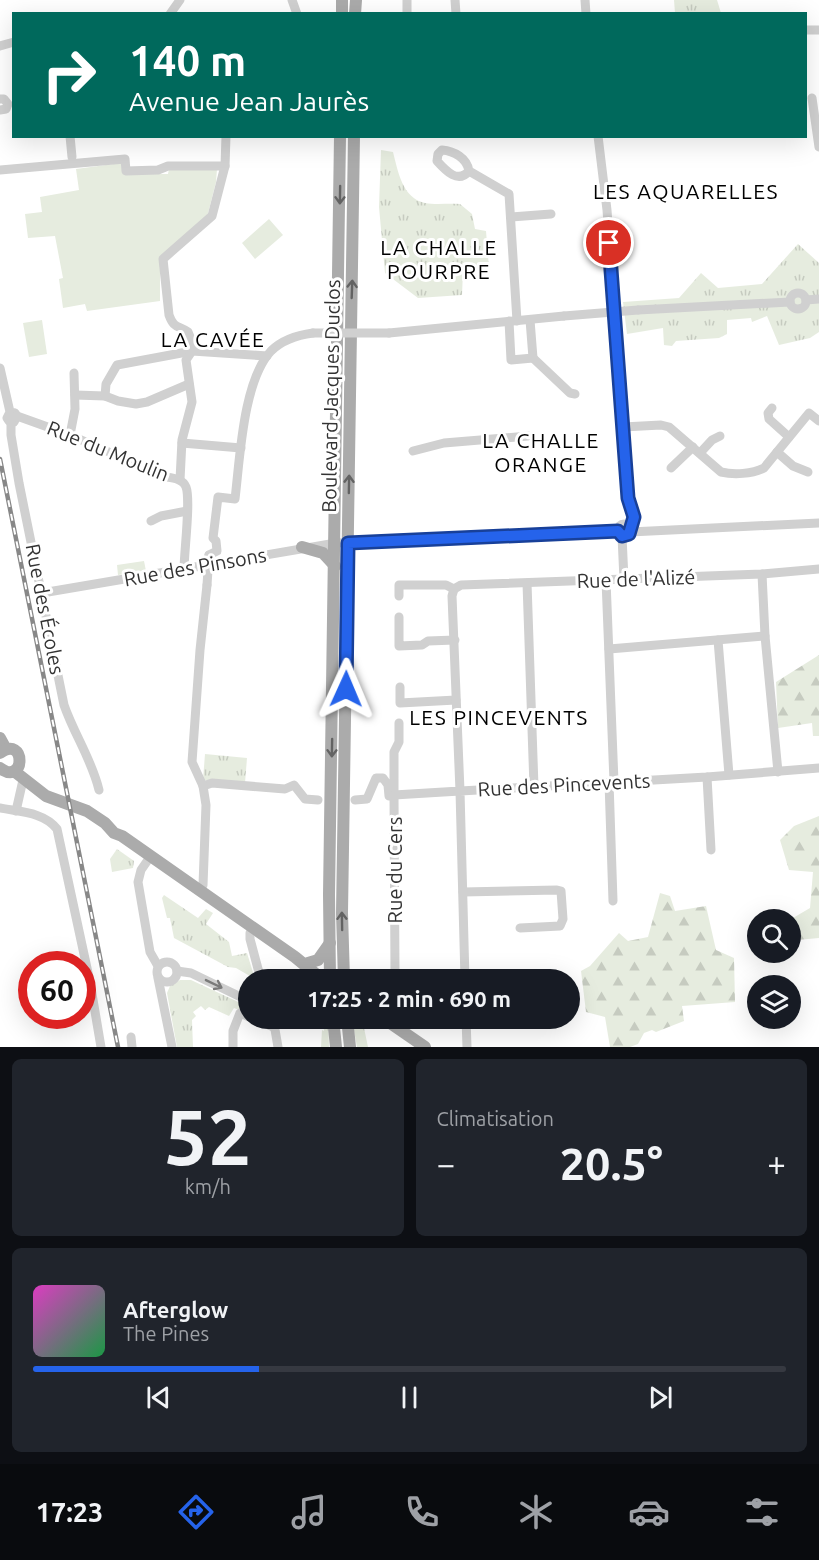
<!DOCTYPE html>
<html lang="fr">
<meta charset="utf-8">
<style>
:root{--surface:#171b24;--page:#20242c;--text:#f1f3f6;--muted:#9ea1a6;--line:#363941;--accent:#2563eb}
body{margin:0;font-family:Ubuntu,sans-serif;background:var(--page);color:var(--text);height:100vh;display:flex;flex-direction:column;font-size:22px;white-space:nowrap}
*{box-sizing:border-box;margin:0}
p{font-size:20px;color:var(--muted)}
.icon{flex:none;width:33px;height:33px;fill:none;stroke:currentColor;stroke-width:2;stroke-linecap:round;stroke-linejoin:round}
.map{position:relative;height:1047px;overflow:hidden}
.drawer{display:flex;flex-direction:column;gap:12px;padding:12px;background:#0d0f14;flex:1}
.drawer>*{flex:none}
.guide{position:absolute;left:12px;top:12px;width:795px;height:126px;border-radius:0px;box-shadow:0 6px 24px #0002;background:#00695c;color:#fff;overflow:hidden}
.buttons{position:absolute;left:747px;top:909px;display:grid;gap:12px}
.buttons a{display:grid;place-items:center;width:54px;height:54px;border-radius:50%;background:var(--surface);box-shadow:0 6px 24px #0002;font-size:30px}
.speed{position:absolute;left:18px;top:951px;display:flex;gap:12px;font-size:30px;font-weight:700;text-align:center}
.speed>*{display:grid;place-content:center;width:78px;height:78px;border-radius:50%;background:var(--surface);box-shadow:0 6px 24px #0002;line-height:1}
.speed .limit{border:9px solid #d22;background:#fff;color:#111}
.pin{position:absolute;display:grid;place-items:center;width:51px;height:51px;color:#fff;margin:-26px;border:3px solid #fff;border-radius:50%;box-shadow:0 2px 6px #0007}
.me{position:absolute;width:66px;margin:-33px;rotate:1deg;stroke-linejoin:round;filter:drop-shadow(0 0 4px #0008)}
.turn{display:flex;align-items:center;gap:21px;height:126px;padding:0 18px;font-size:27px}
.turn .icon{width:78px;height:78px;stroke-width:2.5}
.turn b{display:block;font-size:42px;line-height:51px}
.big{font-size:45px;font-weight:600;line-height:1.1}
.drawer .widget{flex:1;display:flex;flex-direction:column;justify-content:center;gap:9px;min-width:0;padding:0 21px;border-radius:9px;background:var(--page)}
.drawer .dial{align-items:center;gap:0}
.dial b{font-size:78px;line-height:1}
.song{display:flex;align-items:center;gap:18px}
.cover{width:72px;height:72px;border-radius:9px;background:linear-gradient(135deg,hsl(310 70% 55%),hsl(140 70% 35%))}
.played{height:6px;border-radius:3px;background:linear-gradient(90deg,var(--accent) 30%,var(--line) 30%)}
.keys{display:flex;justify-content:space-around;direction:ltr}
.heat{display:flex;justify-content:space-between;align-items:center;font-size:33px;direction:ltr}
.drawer .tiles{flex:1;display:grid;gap:12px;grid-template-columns:1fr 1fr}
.widget:last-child{grid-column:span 2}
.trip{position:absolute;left:238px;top:969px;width:342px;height:60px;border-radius:30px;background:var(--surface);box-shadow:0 6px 24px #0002;font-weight:600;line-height:60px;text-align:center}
.dock{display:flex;height:96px;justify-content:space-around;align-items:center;background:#090b0e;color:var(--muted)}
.dock .icon{width:42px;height:42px}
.dock .on{color:var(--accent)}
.dock b{font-size:27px;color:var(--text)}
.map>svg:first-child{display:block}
.grass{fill:url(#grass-tufts)}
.forest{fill:url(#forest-firs)}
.pitch{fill:#e6ecdf}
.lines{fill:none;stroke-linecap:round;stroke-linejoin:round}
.minor{stroke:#d0d0d0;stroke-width:9}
.major{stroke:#ababab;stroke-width:12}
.rail-casing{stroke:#888;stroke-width:4.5}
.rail{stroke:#fff;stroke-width:2;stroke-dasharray:7;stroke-linecap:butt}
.minor-bridge{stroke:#d0d0d0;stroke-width:9}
.oneway{stroke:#636363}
.oneway2{stroke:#7a7a7a}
.route-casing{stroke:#184099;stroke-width:15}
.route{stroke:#2563eb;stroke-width:10}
.labels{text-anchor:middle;stroke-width:6;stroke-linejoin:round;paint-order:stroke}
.street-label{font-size:20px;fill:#333;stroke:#fff}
.neighbourhood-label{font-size:21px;letter-spacing:1.5px;fill:#000;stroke:#fff}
</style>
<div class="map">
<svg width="819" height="1047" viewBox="0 0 819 1047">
<defs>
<pattern id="grass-tufts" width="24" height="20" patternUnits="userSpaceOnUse" patternTransform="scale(1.5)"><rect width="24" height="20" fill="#e6ecdf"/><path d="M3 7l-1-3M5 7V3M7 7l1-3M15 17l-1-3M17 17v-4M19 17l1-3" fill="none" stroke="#c6cbc0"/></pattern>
<pattern id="forest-firs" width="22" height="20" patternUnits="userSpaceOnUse" patternTransform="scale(1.5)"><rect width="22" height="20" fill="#e6ecdf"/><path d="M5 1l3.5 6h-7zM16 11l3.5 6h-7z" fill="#c6cbc0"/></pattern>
</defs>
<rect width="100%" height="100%" fill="#fff"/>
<!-- grass -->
<g class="grass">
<polygon points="674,0 717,0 721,13 675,13"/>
<path d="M381,150L393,152C398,171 402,198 425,203C436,205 449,203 460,204L472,214L475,229L486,231L489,268L463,271L462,295L418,298L385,273L379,207Z"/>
<polygon points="798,244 819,263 819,332 810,338 779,345 767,316 752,322 751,318 727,320 727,334 719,338 676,341 672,346 664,345 663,328 627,334 623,302 679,298 701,273 718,288 762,284"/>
<polygon points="205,754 247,758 245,783 203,780"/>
<polygon points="117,849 134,861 133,868 112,872 110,859"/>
<polygon points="164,895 198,918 206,909 213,913 206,924 229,942 232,956 247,953 255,979 236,968 228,967 174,938 170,918 167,918 162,898"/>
<polygon points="180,980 191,980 249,1007 249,1014 234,1008 229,1016 209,1007 205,1010 201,1006 193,1012 196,1016 192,1020 193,1047 177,1047 167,993 170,986"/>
<polygon points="323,1019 328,1019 329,1047 321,1047 322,1030 324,1031"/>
<polygon points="352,1019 371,1020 364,1028 368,1047 357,1047"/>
</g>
<!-- forest -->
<g class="forest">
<polygon points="819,655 819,736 813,736 812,723 778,728 776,682"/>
<polygon points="819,816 819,938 797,940 793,918 810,908 813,872 789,870 780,840 794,826"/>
<polygon points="660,893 670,896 675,911 706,906 716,950 734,958 735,1002 682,1006 684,1021 656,1032 652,1030 644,1033 638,1044 630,1047 610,1047 605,1017 586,1012 581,971 590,966 619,933 628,941 648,937"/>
</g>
<!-- pitch -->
<g class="pitch">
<polygon points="121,163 123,174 168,174 169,169 217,169 216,182 207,217 160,258 160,301 87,311 85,304 63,308 59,279 63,278 55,236 28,238 25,214 42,212 40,197 79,190 76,169"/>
<polygon points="269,219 283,235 255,259 242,243"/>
<polygon points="42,320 47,354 29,357 23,323"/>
<polygon points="144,561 146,571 118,575 117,565"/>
</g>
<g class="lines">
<!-- minor -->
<g class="minor">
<polyline points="292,0 297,14"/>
<polyline points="407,0 407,14"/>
<polyline points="455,0 456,14"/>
<polyline points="585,0 586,14"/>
<polyline points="170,14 180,0"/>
<polyline points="806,30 819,30"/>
<polyline points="0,46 14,42"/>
<polyline points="812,98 819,147"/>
<polyline points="0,99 4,99 8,104 6,109 0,110"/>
<polyline points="70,136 72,157"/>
<polyline points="598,136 607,210 628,498 634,517 630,530"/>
<polyline points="0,170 125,159 126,171 158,170 168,166 225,166 226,136"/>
<path d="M469,171C458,184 446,171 437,161L438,154L442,150C454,151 467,158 469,171L509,194L517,321"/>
<polyline points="511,217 551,214"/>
<circle cx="798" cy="301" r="8"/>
<polyline points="806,300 819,299"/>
<polyline points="638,310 790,302"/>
<polyline points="509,321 511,360 533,358 530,320"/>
<polyline points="389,333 564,316"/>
<polyline points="533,358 570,393 575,394"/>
<polyline points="0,368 10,412 7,418 9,421 14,422 17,416 15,413 10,412"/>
<polyline points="75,395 105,396 118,401 136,404 147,402 189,384"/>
<path d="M105,396L106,384L117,365L192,351L193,344L188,332C178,325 174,329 169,315L163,259L212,216L225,166"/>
<polyline points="772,408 768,413 769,419 789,437"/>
<path d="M17,416L70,435L166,477C173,478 183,479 186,487C191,500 184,552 184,570"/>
<path d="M11,422V435L19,483L64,705C74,734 92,760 99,790"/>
<path d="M623,427L661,425L669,427L721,472C734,475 752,474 764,468L809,413L819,421"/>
<polyline points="70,435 75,409 74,373"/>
<polyline points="182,443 241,448"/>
<polyline points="413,451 444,443 528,436"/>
<polyline points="777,452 793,466 808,472"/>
<polyline points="700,453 712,440 720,436"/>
<polyline points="671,468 693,447"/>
<polyline points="180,480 182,440 192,402 186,360 192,351 267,356"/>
<polyline points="151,521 161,516 187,511"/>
<circle cx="624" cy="530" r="6"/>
<polyline points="630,532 819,523"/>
<polyline points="622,536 624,580"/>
<path d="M209,555L217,551L216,541L213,538L218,497L235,499C240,458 243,381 271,351C283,339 298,335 313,333"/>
<polyline points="762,574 765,636 778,772"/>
<polyline points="606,580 614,782"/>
<polyline points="527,583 534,787"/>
<polyline points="454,589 461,585 762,574 819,569"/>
<polyline points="42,593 336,543 618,531"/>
<polyline points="399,596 399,585 446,585 454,589"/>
<polyline points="399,617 399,646 422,645 428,641 455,640"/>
<polyline points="718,640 729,775"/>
<polyline points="609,649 765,636"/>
<polyline points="400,687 400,703 456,700"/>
<polyline points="707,777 711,850"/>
<polyline points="609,782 613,901"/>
<polyline points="203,786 212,783 285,789 294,785 305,799 318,800"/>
<polyline points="355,800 367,799 376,778 383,778 388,785 389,796 394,795 394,752 399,742 399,723"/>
<path d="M0,808C20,812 44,812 57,829L90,982L101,1047"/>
<polyline points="16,811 23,780"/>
<polyline points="150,857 141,870 138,882 150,952 158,966"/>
<polyline points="200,891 203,885 206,805 203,786 192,762 200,650 207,585"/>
<polyline points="463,892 557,890 561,891 563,919 560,926 520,928"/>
<polyline points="253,929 250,933 250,939 261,980"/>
<circle cx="167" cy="972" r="10"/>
<polyline points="177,971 191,973 249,1001"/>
<polyline points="395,975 394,795 460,791 452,596 454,589"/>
<polyline points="158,978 172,1047"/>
<polyline points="465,980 460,791 707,777 819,768"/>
<polyline points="253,1018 273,1027"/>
<polyline points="273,1018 278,1047"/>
<polyline points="466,1018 467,1047"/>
<polyline points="131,1037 132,1047"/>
<polyline points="233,1047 233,1031 240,1013 249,1017"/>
</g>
<!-- major -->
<g class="major">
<polyline points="342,0 342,14"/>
<polyline points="355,14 356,0"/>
<polyline points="302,547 323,553 335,566"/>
<polyline points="0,738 6,749"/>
<path d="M0,753C26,734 26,787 0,768"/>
<polyline points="14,771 46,796 87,811 105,823 114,833 122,836 295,957 323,980"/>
<polyline points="308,963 318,960 330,943"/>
<polyline points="330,980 329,895 340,136"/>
<polyline points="344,980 342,913 354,136"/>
<polyline points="333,1018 336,1047"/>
<polyline points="347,1018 350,1047"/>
<polyline points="383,1018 425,1047"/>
</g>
<defs>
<polyline id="rail" points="0,459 118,1047"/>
</defs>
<!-- rail casing -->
<use href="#rail" class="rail-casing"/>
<!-- rail -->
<use href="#rail" class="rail"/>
<!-- minor-bridge -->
<g class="minor-bridge">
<polyline points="564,316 638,310"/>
<polyline points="313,333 389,333"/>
<polyline points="207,585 209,555"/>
</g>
</g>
<!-- one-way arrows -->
<defs><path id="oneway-shaft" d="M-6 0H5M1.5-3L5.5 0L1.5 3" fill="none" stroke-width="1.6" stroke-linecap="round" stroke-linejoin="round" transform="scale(1.5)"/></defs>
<g class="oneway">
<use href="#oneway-shaft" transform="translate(340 195) rotate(91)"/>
<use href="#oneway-shaft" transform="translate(352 289) rotate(-88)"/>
<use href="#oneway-shaft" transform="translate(349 484) rotate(-89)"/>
<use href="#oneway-shaft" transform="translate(332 748) rotate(91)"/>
<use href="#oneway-shaft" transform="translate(342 921) rotate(-91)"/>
</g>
<use class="oneway2" href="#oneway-shaft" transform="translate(214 984) rotate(26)"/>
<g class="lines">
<defs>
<polyline id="route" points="346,689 348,543 618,531 622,536 629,534 634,517 628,498 609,243"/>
</defs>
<!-- route casing -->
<use href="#route" class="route-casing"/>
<!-- route -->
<use href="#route" class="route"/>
</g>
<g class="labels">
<!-- street labels -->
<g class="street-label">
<text transform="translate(331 396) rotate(-89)" y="7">Boulevard Jacques Duclos</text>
<text transform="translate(108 451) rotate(22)" y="7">Rue du Moulin</text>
<text transform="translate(195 567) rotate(-10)" y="7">Rue des Pinsons</text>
<text transform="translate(636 579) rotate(-2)" y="7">Rue de l'Alizé</text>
<text transform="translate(45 609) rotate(79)" y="7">Rue des Écoles</text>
<text transform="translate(564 785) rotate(-3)" y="7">Rue des Pincevents</text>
<text transform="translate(395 870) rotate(-90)" y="7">Rue du Cers</text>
</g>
<!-- neighbourhood labels -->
<g class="neighbourhood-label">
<text x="686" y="199">LES AQUARELLES</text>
<text x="439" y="255">LA CHALLE<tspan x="439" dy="24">POURPRE</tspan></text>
<text x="213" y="347">LA CAVÉE</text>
<text x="541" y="448">LA CHALLE<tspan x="541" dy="24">ORANGE</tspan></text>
<text x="499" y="725">LES PINCEVENTS</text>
</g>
</g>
</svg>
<div class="buttons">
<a><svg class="icon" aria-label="search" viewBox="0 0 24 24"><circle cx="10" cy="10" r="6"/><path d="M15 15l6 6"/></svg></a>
<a><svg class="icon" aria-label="layers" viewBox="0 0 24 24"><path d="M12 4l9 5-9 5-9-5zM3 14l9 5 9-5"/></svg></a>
</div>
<div class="speed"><div class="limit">60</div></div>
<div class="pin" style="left:609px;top:243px;background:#d93025"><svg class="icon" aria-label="arrive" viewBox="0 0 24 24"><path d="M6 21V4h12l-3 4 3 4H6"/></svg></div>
<svg class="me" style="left:346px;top:689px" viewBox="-20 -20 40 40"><path d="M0-17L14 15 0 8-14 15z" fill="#2563eb" stroke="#fff" stroke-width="4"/></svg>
<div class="trip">17:25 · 2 min · 690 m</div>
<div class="guide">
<div class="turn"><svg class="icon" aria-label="right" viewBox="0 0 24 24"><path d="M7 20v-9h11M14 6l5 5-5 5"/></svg><div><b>140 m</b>Avenue Jean Jaurès</div></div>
</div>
</div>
<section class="drawer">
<div class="tiles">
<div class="widget dial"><b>52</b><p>km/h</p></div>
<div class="widget"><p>Climatisation</p>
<div class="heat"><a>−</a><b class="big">20.5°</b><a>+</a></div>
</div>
<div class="widget">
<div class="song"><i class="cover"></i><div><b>Afterglow</b><p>The Pines</p></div></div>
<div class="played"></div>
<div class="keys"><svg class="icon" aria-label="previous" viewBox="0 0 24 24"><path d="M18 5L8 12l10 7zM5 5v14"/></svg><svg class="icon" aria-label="pause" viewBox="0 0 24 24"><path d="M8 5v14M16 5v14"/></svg><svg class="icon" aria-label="next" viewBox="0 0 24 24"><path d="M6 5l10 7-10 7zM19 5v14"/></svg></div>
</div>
</div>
</section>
<nav class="dock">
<b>17:23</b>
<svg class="icon on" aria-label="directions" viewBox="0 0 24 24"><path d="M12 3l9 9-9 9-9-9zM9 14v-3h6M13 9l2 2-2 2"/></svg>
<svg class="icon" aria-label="music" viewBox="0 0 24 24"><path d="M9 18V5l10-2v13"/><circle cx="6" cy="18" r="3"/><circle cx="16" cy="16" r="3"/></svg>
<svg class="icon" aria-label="phone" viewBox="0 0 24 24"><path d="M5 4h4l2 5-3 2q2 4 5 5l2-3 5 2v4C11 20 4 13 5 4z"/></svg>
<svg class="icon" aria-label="climate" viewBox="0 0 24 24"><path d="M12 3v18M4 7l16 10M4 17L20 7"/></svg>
<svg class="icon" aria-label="car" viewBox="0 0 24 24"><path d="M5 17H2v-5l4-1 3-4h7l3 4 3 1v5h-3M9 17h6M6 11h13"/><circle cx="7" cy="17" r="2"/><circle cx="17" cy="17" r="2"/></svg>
<svg class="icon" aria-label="filters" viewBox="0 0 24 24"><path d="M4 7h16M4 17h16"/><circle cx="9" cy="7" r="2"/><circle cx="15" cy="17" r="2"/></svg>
</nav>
